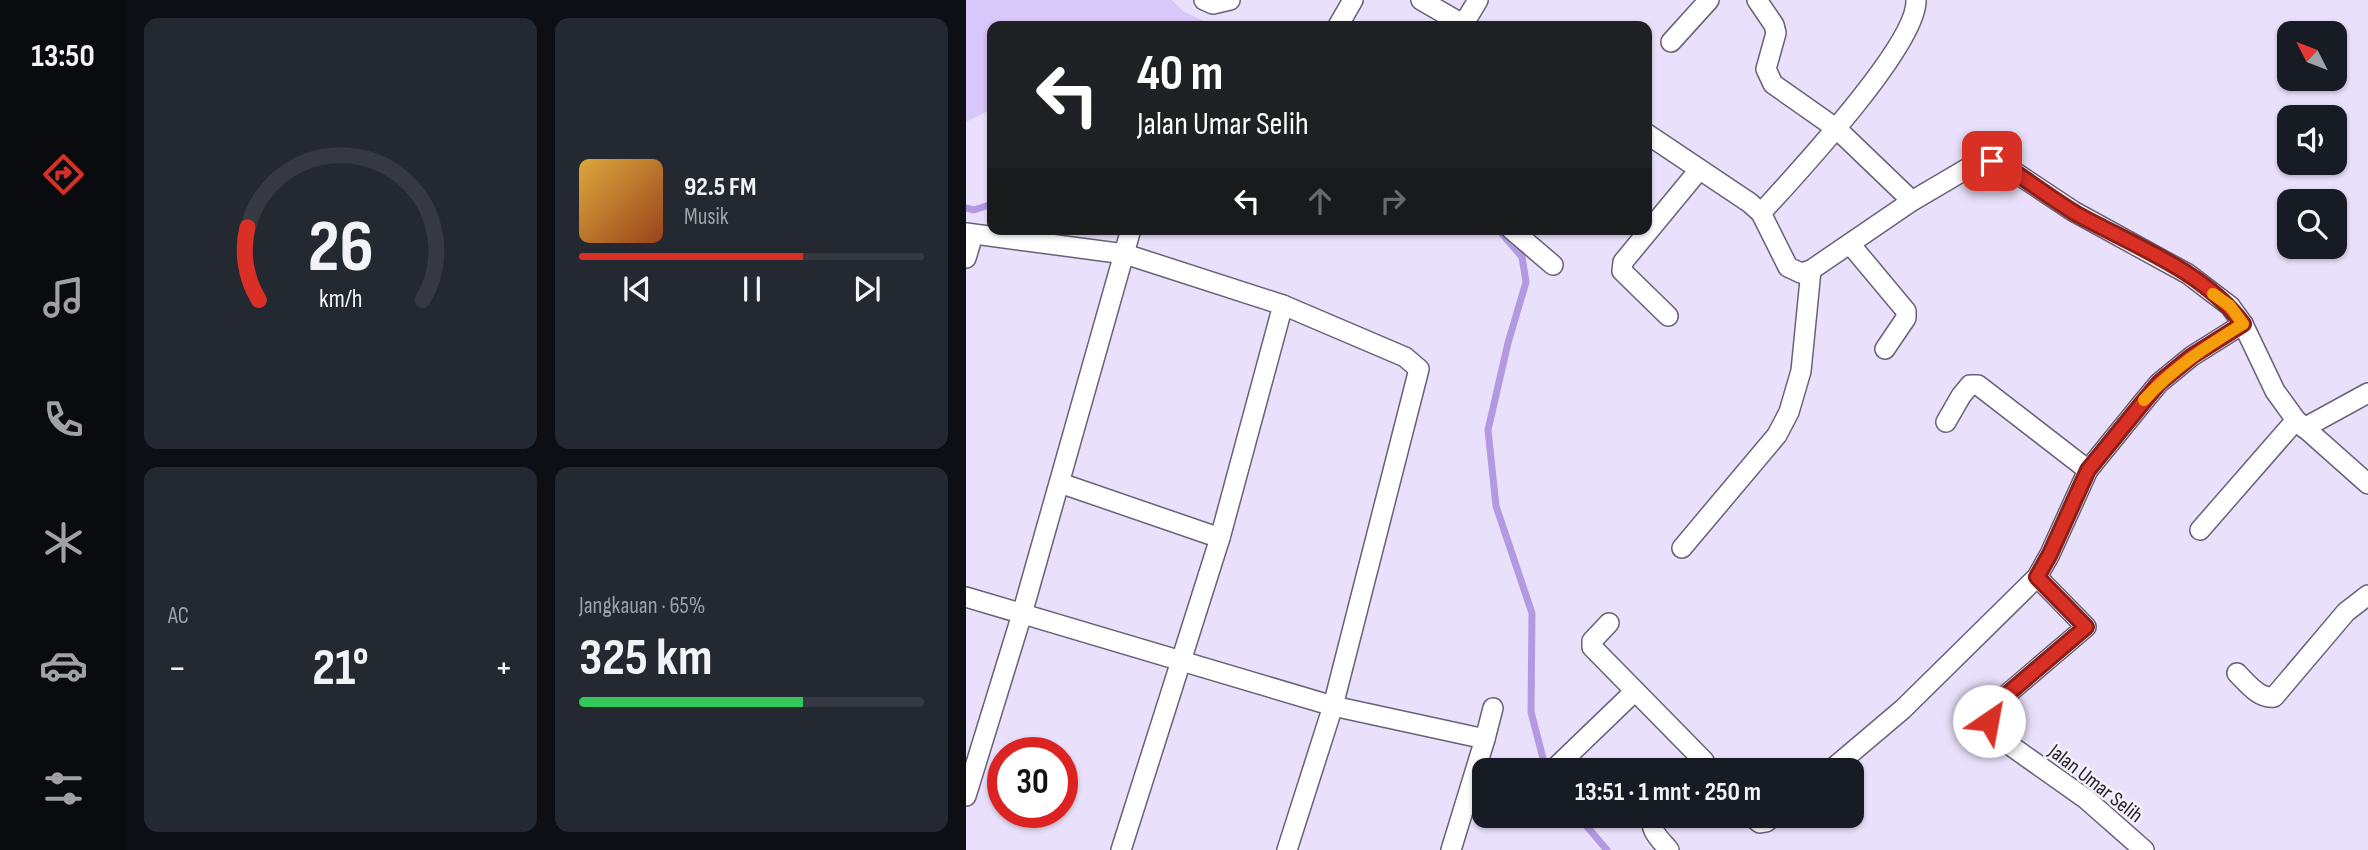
<!DOCTYPE html>
<html lang="id">
<meta charset="utf-8">
<style>
:root{--surface:#171b24;--page:#242831;--text:#f1f3f6;--muted:#9ea1a6;--line:#363941;--accent:#d93025}
body{margin:0;font-family:"Sofia Sans Condensed",sans-serif;background:var(--page);color:var(--text);height:100vh;display:flex;flex-direction:column;font-size:26px;white-space:nowrap}
*{box-sizing:border-box;margin:0}
p{font-size:23px;color:var(--muted)}
.icon{flex:none;width:38px;height:38px;fill:none;stroke:currentColor;stroke-width:2;stroke-linecap:round;stroke-linejoin:round}
.map{position:relative;flex:1;overflow:hidden}
.panel{display:flex;flex-direction:column;gap:18px;padding:18px;background:#0d0f14;width:840px}
.panel>*{flex:none}
.guide{position:absolute;left:21px;top:21px;width:665px;height:214px;border-radius:14px;box-shadow:0 2px 5px #0004;background:#202124;color:#fff;overflow:hidden}
.needle{width:46px;rotate:312deg}
.tools{position:absolute;left:1311px;top:21px;display:grid;gap:14px}
.tools a{display:grid;place-items:center;width:70px;height:70px;border-radius:14px;background:var(--surface);box-shadow:0 2px 5px #0004;font-size:35px}
.speed{position:absolute;left:21px;top:737px;display:flex;gap:14px;font-size:35px;font-weight:700;text-align:center}
.speed>*{display:grid;place-content:center;width:91px;height:91px;border-radius:50%;background:var(--surface);box-shadow:0 2px 5px #0004;line-height:1}
.speed .limit{border:10px solid #d22;background:#fff;color:#111}
.pin{position:absolute;display:grid;place-items:center;width:60px;height:60px;color:#fff;margin:-30px;border-radius:14px;box-shadow:0 4px 10px #0006}
.me{position:absolute;width:77px;margin:-38px;rotate:33deg;stroke-linejoin:round;filter:drop-shadow(0 0 5px #0008)}
.turn{display:flex;align-items:center;gap:24px;height:147px;padding:0 35px;font-size:32px}
.turn .icon{width:91px;height:91px;stroke-width:2.5}
.turn b{display:block;font-size:49px;line-height:60px}
.lanes{display:flex;align-items:center;height:66px;padding:0 35px;background:#0003;justify-content:center;gap:35px;direction:ltr}
.lanes .off{opacity:.35}
.big{font-size:52px;font-weight:700;line-height:1.1}
.panel .tile{flex:1;display:flex;flex-direction:column;justify-content:center;gap:10px;min-width:0;padding:0 24px;border-radius:14px;background:var(--page)}
.panel .dial{align-items:center;gap:0}
.dial svg{height:182px;overflow:visible;fill:none;stroke:var(--line);stroke-width:7;stroke-linecap:round;text-anchor:middle}
.dial text{fill:var(--text);stroke:none}
.song{display:flex;align-items:center;gap:21px}
.cover{width:84px;height:84px;border-radius:10px;background:linear-gradient(135deg,hsl(40 70% 55%),hsl(20 70% 35%))}
.played{height:7px;border-radius:4px;background:linear-gradient(90deg,var(--accent) 65%,var(--line) 65%)}
.keys{display:flex;justify-content:space-around;direction:ltr}
.heat{display:flex;justify-content:space-between;align-items:center;font-size:38px;direction:ltr}
.charge{height:10px;border-radius:5px;background:linear-gradient(90deg,#34c759 65%,var(--line) 0)}
.panel .tiles{flex:1;display:grid;gap:18px;grid-template-columns:repeat(2,1fr)}
.trip{position:absolute;left:506px;top:758px;width:392px;height:70px;border-radius:14px;background:var(--surface);box-shadow:0 2px 5px #0004;font-weight:700;line-height:70px;text-align:center}
main{display:flex;flex:1;min-height:0}
.menu{display:flex;flex-direction:column;width:126px;justify-content:space-around;align-items:center;background:#090b0e;color:var(--muted)}
.menu .icon{width:49px;height:49px}
.menu .selected{color:var(--accent)}
.menu b{font-size:32px;color:var(--text)}
.map>svg:first-child{display:block}
.green{fill:#d8c7f9}
.lines{fill:none;stroke-linecap:round;stroke-linejoin:round}
.stream{stroke:#b299e2;stroke-width:7}
.street-casing{stroke:#686177;stroke-width:22}
.street{stroke:#fff;stroke-width:19}
.route-casing{stroke:#8d1f18;stroke-width:18}
.route{stroke:#d93025;stroke-width:12}
.slow{stroke:#f59e0b;stroke-width:12}
.labels{text-anchor:middle;stroke-width:5;stroke-linejoin:round;paint-order:stroke}
.street-label{font-size:21px;fill:#231f29;stroke:#f4f1fb}
</style>
<main>
<nav class="menu">
<b>13:50</b>
<svg class="icon selected" aria-label="directions" viewBox="0 0 24 24"><path d="M12 3l9 9-9 9-9-9zM9 14v-3h6M13 9l2 2-2 2"/></svg>
<svg class="icon" aria-label="music" viewBox="0 0 24 24"><path d="M9 18V5l10-2v13"/><circle cx="6" cy="18" r="3"/><circle cx="16" cy="16" r="3"/></svg>
<svg class="icon" aria-label="phone" viewBox="0 0 24 24"><path d="M5 4h4l2 5-3 2q2 4 5 5l2-3 5 2v4C11 20 4 13 5 4z"/></svg>
<svg class="icon" aria-label="climate" viewBox="0 0 24 24"><path d="M12 3v18M4 7l16 10M4 17L20 7"/></svg>
<svg class="icon" aria-label="car" viewBox="0 0 24 24"><path d="M5 17H2v-5l4-1 3-4h7l3 4 3 1v5h-3M9 17h6M6 11h13"/><circle cx="7" cy="17" r="2"/><circle cx="17" cy="17" r="2"/></svg>
<svg class="icon" aria-label="filters" viewBox="0 0 24 24"><path d="M4 7h16M4 17h16"/><circle cx="9" cy="7" r="2"/><circle cx="15" cy="17" r="2"/></svg>
</nav>
<section class="panel">
<div class="tiles">
<div class="tile dial"><svg viewBox="0 0 100 80">
<path d="M14 69A42 42 0 1 1 86 69"/>
<path d="M14 69A42 42 0 0 1 9 37" stroke="#d93025"/>
<text x="50" y="56" font-size="32" font-weight="700">26</text>
<text x="50" y="72" font-size="11">km/h</text>
</svg></div>
<div class="tile">
<div class="song"><i class="cover"></i><div><b>92.5 FM</b><p>Musik</p></div></div>
<div class="played"></div>
<div class="keys"><svg class="icon" aria-label="previous" viewBox="0 0 24 24"><path d="M18 5L8 12l10 7zM5 5v14"/></svg><svg class="icon" aria-label="pause" viewBox="0 0 24 24"><path d="M8 5v14M16 5v14"/></svg><svg class="icon" aria-label="next" viewBox="0 0 24 24"><path d="M6 5l10 7-10 7zM19 5v14"/></svg></div>
</div>
<div class="tile"><p>AC</p>
<div class="heat"><a>−</a><b class="big">21°</b><a>+</a></div>
</div>
<div class="tile"><p>Jangkauan · 65%</p><b class="big">325 km</b><div class="charge"></div></div>
</div>
</section>
<div class="map">
<svg width="1402" height="850" viewBox="0 0 1402 850">
<rect width="100%" height="100%" fill="#e9e1fb"/>
<!-- green -->
<polygon class="green" points="0,0 206,0 217,11 248,26 26,26 26,109 0,122"/>
<g class="lines">
<!-- stream -->
<g class="stream">
<polyline points="0,208 8,210 26,204"/>
<polyline points="532,229 556,257 560,282 542,343 522,430 530,506 566,613 565,712 580,770"/>
<polyline points="612,816 641,850"/>
</g>
<defs>
<g id="street">
<polyline points="238,0 247,4 264,0"/>
<polyline points="455,0 500,26"/>
<polyline points="791,0 808,25 810,33 800,69 807,84 871,129 946,201"/>
<polyline points="497,25 512,0"/>
<polyline points="372,26 387,0"/>
<polyline points="705,42 743,0"/>
<polyline points="681,134 784,203 795,213 822,267 835,273 845,270 946,201 1014,161 1026,161 1038,165 1107,211 1222,274 1264,306 1277,324 1309,391 1330,420 1402,484"/>
<path d="M795,213C828,177 952,44 950,0"/>
<polyline points="545,229 587,265"/>
<polyline points="0,233 159,254 317,305 439,357 453,369 367,706 321,850"/>
<polyline points="884,244 940,311 940,318 919,349"/>
<polyline points="0,258 7,235"/>
<polyline points="702,316 656,271 657,262 733,170"/>
<polyline points="980,422 995,396 1004,385 1012,385 1122,470"/>
<polyline points="1338,428 1402,393"/>
<polyline points="94,483 254,538"/>
<polyline points="1234,530 1330,420"/>
<polyline points="716,548 811,435 823,412 835,371 845,270"/>
<polyline points="1071,577 1120,627 1025,708 1023,721 1031,736 1120,799 1178,850"/>
<polyline points="0,597 367,706 519,739 485,850"/>
<polyline points="643,623 626,641 626,647 738,761 737,770"/>
<path d="M1271,673C1281,683 1293,699 1308,697L1380,612L1402,595"/>
<polyline points="519,739 527,708"/>
<polyline points="587,770 669,691"/>
<polyline points="865,770 937,709 1071,577 1084,554 1122,470 1178,401 1193,383 1226,356 1277,324"/>
<polyline points="0,796 56,614 165,229"/>
<path d="M688,816C681,829 695,840 703,850"/>
<polyline points="785,816 794,823 800,822 808,816"/>
<polyline points="155,850 254,538 317,305"/>
</g>
</defs>
<!-- street casing -->
<use href="#street" class="street-casing"/>
<!-- street -->
<use href="#street" class="street"/>
</g>
<g class="lines">
<defs>
<path id="route" d="M1023,721L1025,708L1120,627L1071,577L1084,554L1122,470L1178,401L1193,383L1226,356L1277,324C1237,270 1166,245 1109,213C1085,198 1062,181 1038,165L1026,161"/>
</defs>
<!-- route casing -->
<use href="#route" class="route-casing"/>
<!-- route -->
<use href="#route" class="route"/>
<!-- slow -->
<path class="slow" d="M1178,400C1207,368 1241,346 1277,324L1264,306L1247,294"/>
</g>
<g class="labels">
<!-- street labels -->
<g class="street-label">
<text transform="translate(1130 783) rotate(38)" y="7">Jalan Umar Selih</text>
</g>
</g>
</svg>
<div class="tools">
<a><svg class="needle" viewBox="-14 -14 28 28"><path d="M0-13l5 13h-10z" fill="#e53935"/><path d="M0 13l5-13h-10z" fill="#9ea1a6"/></svg></a>
<a><svg class="icon" aria-label="sound" viewBox="0 0 24 24"><path d="M4 9h4l5-4v14l-5-4H4zM17 9q2 3 0 6"/></svg></a>
<a><svg class="icon" aria-label="search" viewBox="0 0 24 24"><circle cx="10" cy="10" r="6"/><path d="M15 15l6 6"/></svg></a>
</div>
<div class="speed"><div class="limit">30</div></div>
<div class="pin" style="left:1026px;top:161px;background:#d93025"><svg class="icon" aria-label="arrive" viewBox="0 0 24 24"><path d="M6 21V4h12l-3 4 3 4H6"/></svg></div>
<svg class="me" style="left:1023px;top:721px" viewBox="-20 -20 40 40"><circle r="19" fill="#fff"/><path d="M0-13L10 11 0 6-10 11z" fill="#d93025"/></svg>
<div class="trip">13:51 · 1 mnt · 250 m</div>
<div class="guide">
<div class="turn"><svg class="icon" aria-label="left" viewBox="0 0 24 24"><path d="M17 20v-9H6M10 6l-5 5 5 5"/></svg><div><b>40 m</b>Jalan Umar Selih</div></div>
<div class="lanes"><svg class="icon" aria-label="left" viewBox="0 0 24 24"><path d="M17 20v-9H6M10 6l-5 5 5 5"/></svg><svg class="icon off" aria-label="ahead" viewBox="0 0 24 24"><path d="M12 20V5M6 11l6-6 6 6"/></svg><svg class="icon off" aria-label="right" viewBox="0 0 24 24"><path d="M7 20v-9h11M14 6l5 5-5 5"/></svg></div>
</div>
</div>
</main>
